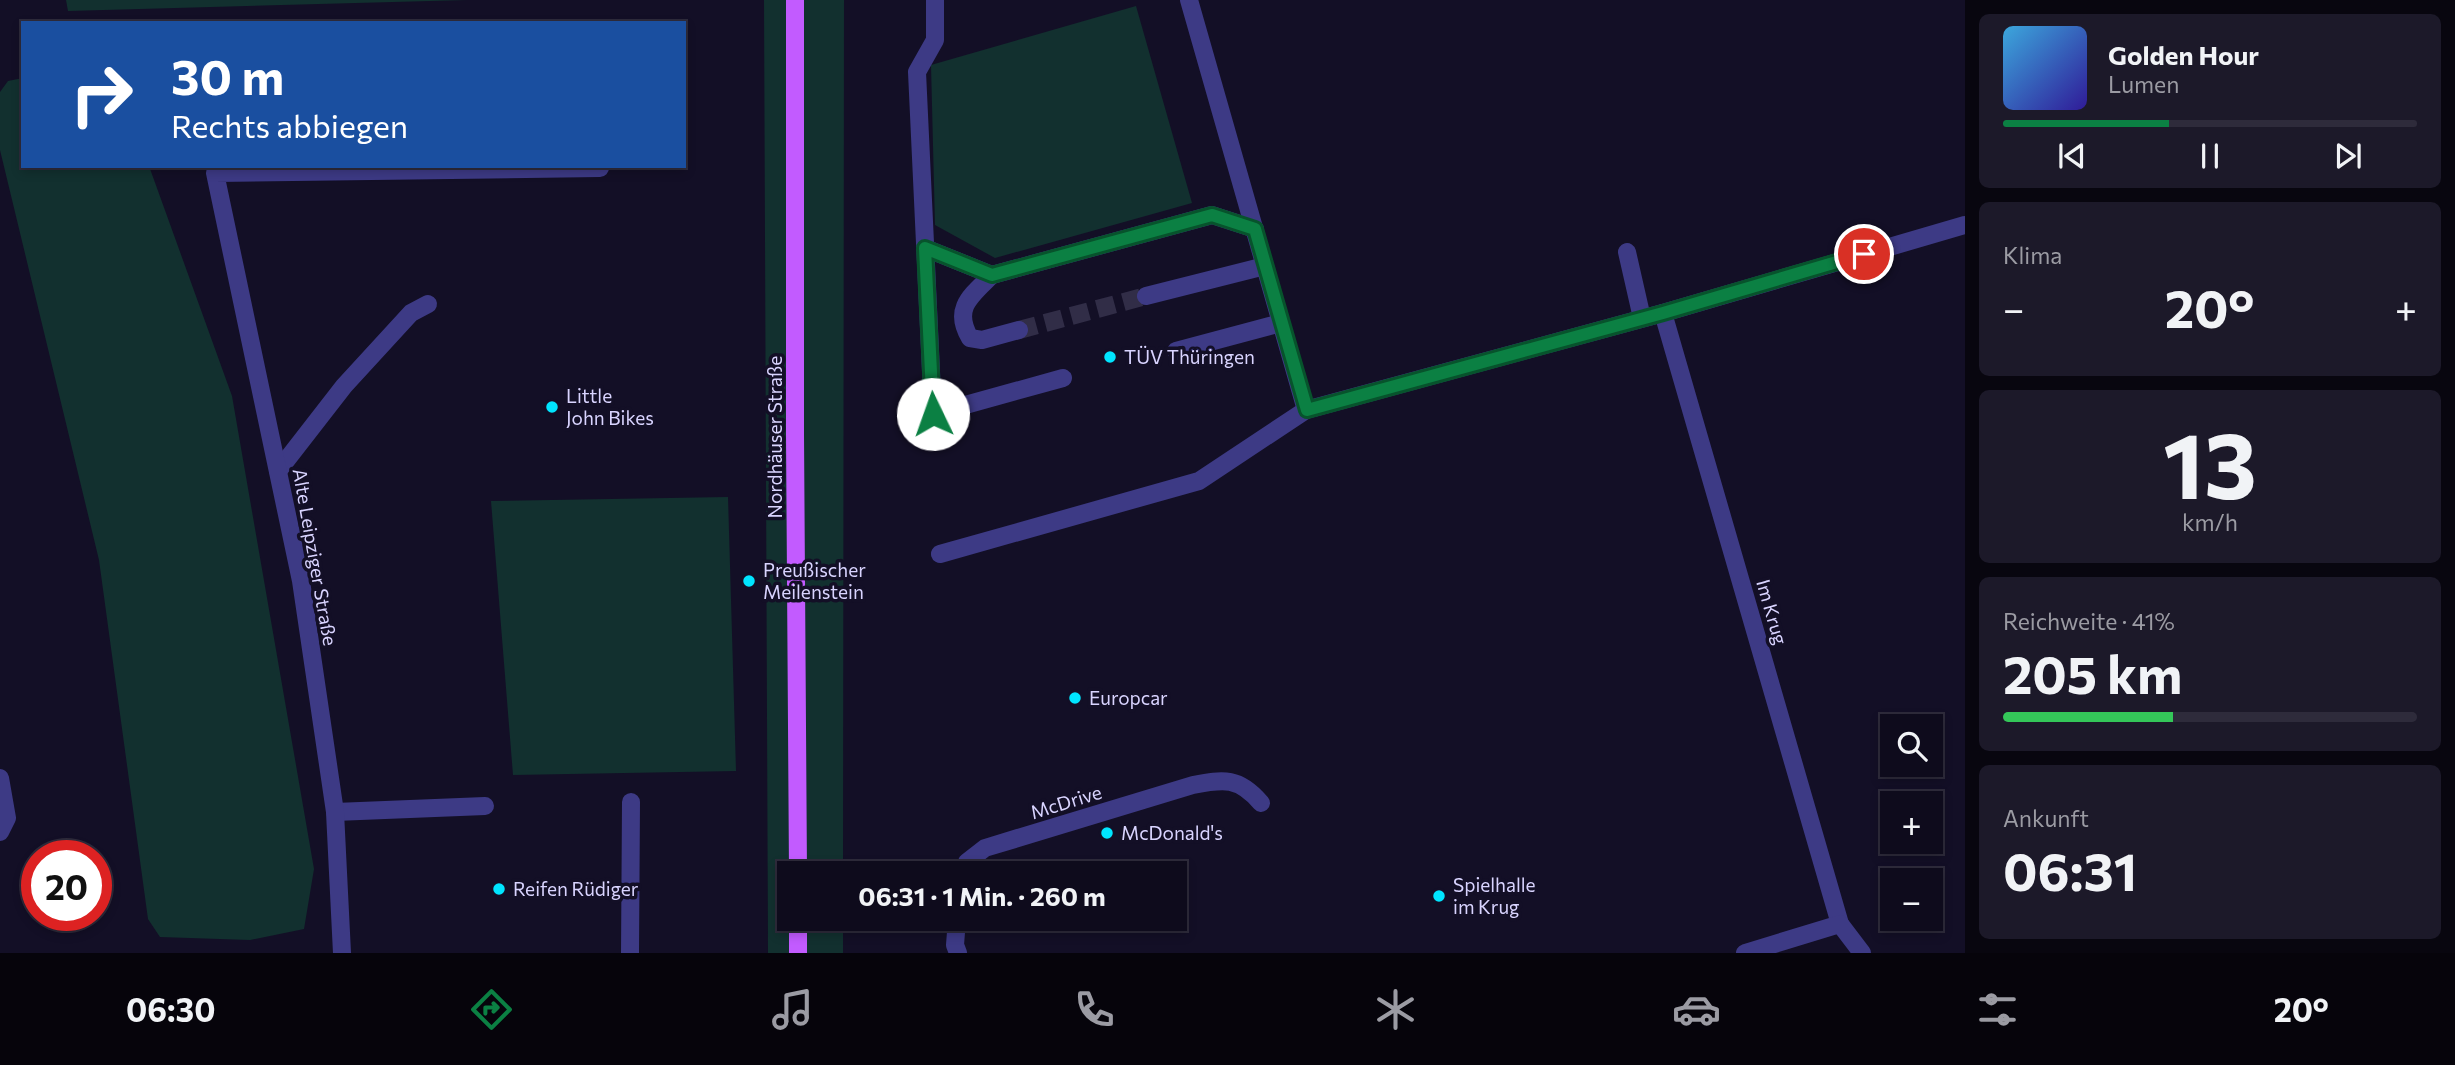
<!DOCTYPE html>
<html lang="de">
<meta charset="utf-8">
<style>
:root{--surface:#0e0b1c;--page:#1c1929;--text:#f1f3f6;--muted:#9b9ba3;--line:#2e2b3b;--accent:#0b8043}
body{margin:0;font-family:Commissioner,sans-serif;background:var(--page);color:var(--text);height:100vh;display:flex;flex-direction:column;font-size:26px;white-space:nowrap}
*{box-sizing:border-box;margin:0}
p{font-size:23px;color:var(--muted)}
.icon{flex:none;width:38px;height:38px;fill:none;stroke:currentColor;stroke-width:2;stroke-linecap:round;stroke-linejoin:round}
.map{position:relative;flex:1;overflow:hidden}
.side{display:flex;flex-direction:column;gap:14px;padding:14px;background:#08060f;width:490px}
.side>*{flex:none}
.top-card{position:absolute;left:21px;top:21px;width:665px;height:147px;border-radius:0px;box-shadow:0 4px 10px #0003,0 0 0 2px var(--line);background:#1a4fa0;color:#fff;overflow:hidden}
.controls{position:absolute;left:1880px;top:714px;display:grid;gap:14px}
.controls a{display:grid;place-items:center;width:63px;height:63px;border-radius:0px;background:var(--surface);box-shadow:0 4px 10px #0003,0 0 0 2px var(--line);font-size:35px}
.speed{position:absolute;left:21px;top:840px;display:flex;gap:14px;font-size:35px;font-weight:700;text-align:center}
.speed>*{display:grid;place-content:center;width:91px;height:91px;border-radius:50%;background:var(--surface);box-shadow:0 4px 10px #0003,0 0 0 2px var(--line);line-height:1}
.speed .limit{border:10px solid #d22;background:#fff;color:#111}
.pin{position:absolute;display:grid;place-items:center;width:60px;height:60px;color:#fff;margin:-30px;border:4px solid #fff;border-radius:50%;box-shadow:0 2px 7px #0007}
.me{position:absolute;width:77px;margin:-38px;rotate:357deg;stroke-linejoin:round;filter:drop-shadow(0 0 5px #0008)}
.turn{display:flex;align-items:center;gap:24px;height:147px;padding:0 35px;font-size:32px}
.turn .icon{width:91px;height:91px;stroke-width:2.5}
.turn b{display:block;font-size:49px;line-height:60px}
.big{font-size:52px;font-weight:700;line-height:1.1}
.side .tile{flex:1;display:flex;flex-direction:column;justify-content:center;gap:10px;min-width:0;padding:0 24px;border-radius:10px;background:var(--page)}
.side .dial{align-items:center;gap:0}
.dial b{font-size:91px;line-height:1}
.song{display:flex;align-items:center;gap:21px}
.cover{width:84px;height:84px;border-radius:10px;background:linear-gradient(135deg,hsl(200 70% 55%),hsl(250 70% 35%))}
.played{height:7px;border-radius:4px;background:linear-gradient(90deg,var(--accent) 40%,var(--line) 40%)}
.keys{display:flex;justify-content:space-around;direction:ltr}
.heat{display:flex;justify-content:space-between;align-items:center;font-size:38px;direction:ltr}
.charge{height:10px;border-radius:5px;background:linear-gradient(90deg,#34c759 41%,var(--line) 0)}
.trip{position:absolute;left:777px;top:861px;width:410px;height:70px;border-radius:0px;background:var(--surface);box-shadow:0 4px 10px #0003,0 0 0 2px var(--line);font-weight:700;line-height:70px;text-align:center}
.dock{display:flex;height:112px;justify-content:space-around;align-items:center;background:#06040b;color:var(--muted)}
.dock .icon{width:49px;height:49px}
.dock .active{color:var(--accent)}
.dock b{font-size:32px;color:var(--text)}
main{display:flex;flex:1;min-height:0}
.map>svg:first-child{display:block}
.green{fill:#12302f}
.lines{fill:none;stroke-linecap:round;stroke-linejoin:round}
.minor-tunnel{stroke:#312d47;stroke-width:18;stroke-dasharray:18 9;stroke-linecap:butt}
.minor{stroke:#3d3a85;stroke-width:18}
.major{stroke:#c25bff;stroke-width:18}
.route-casing{stroke:#07532c;stroke-width:18}
.route{stroke:#0b8043;stroke-width:12}
.poi-dot{fill:#00e5ff;stroke:#130f26;stroke-width:2.5}
.labels{text-anchor:middle;stroke-width:7;stroke-linejoin:round;paint-order:stroke}
.poi-label{font-size:19px;fill:#d9d4ff;stroke:#130f26;text-anchor:start}
.street-label{font-size:19px;fill:#d9d4ff;stroke:#130f26}
</style>
<main>
<div class="map">
<svg width="1965" height="953" viewBox="0 0 1965 953">
<rect width="100%" height="100%" fill="#130f26"/>
<!-- green -->
<g class="green">
<polygon points="66,0 467,0 68,11"/>
<polygon points="764,0 844,0 843,873 789,873 789,919 843,919 843,953 768,953"/>
<polygon points="1136,6 1192,203 995,258 935,225 931,65"/>
<polygon points="23,78 23,166 149,166 232,396 314,869 304,929 250,940 160,937 148,919 99,560 0,150 0,92 8,81"/>
<polygon points="728,497 736,771 513,775 491,501"/>
</g>
<g class="lines">
<!-- minor-tunnel -->
<polyline class="minor-tunnel" points="1019,330 1146,296"/>
<!-- minor -->
<g class="minor">
<polyline points="935,0 935,40 917,72 933,414 1063,378"/>
<polyline points="1189,0 1306,410"/>
<polyline points="925,248 992,275 1212,215 1255,229"/>
<polyline points="1627,252 1642,318"/>
<path d="M992,275C972,295 952,308 970,338L982,340L1019,330"/>
<polyline points="1146,296 1265,266"/>
<polyline points="1663,313 1840,924"/>
<polyline points="1176,351 1281,323"/>
<polyline points="278,471 344,386 411,313 428,304"/>
<polyline points="940,554 1199,481 1306,410 1663,313 1965,225"/>
<polyline points="0,778 7,818 0,832"/>
<polyline points="335,812 485,806"/>
<path d="M963,873L967,862L985,848L1193,785C1224,779 1239,777 1261,803"/>
<polyline points="957,919 955,945 958,953"/>
<polyline points="342,953 335,812 301,581 215,173 600,168"/>
<polyline points="630,953 631,802"/>
<polyline points="1745,953 1840,924 1862,953"/>
</g>
<!-- major -->
<g class="major">
<polyline points="795,0 795,434 798,873"/>
<polyline points="798,953 798,919"/>
</g>
</g>
<g class="lines">
<defs>
<polyline id="route" points="933,414 925,248 992,275 1212,215 1255,229 1307,410 1663,313 1864,254"/>
</defs>
<!-- route casing -->
<use href="#route" class="route-casing"/>
<!-- route -->
<use href="#route" class="route"/>
</g>
<!-- markers -->
<g class="poi-dot">
<circle cx="1110" cy="357" r="7"/>
<circle cx="552" cy="407" r="7"/>
<circle cx="749" cy="581" r="7"/>
<circle cx="1075" cy="698" r="7"/>
<circle cx="1107" cy="833" r="7"/>
<circle cx="499" cy="889" r="7"/>
<circle cx="1439" cy="896" r="7"/>
</g>
<g class="labels">
<!-- poi labels -->
<g class="poi-label">
<text x="1124" y="364">TÜV Thüringen</text>
<text x="566" y="403">Little<tspan x="566" dy="22">John Bikes</tspan></text>
<text x="763" y="577">Preußischer<tspan x="763" dy="22">Meilenstein</tspan></text>
<text x="1089" y="705">Europcar</text>
<text x="1121" y="840">McDonald's</text>
<text x="1453" y="892">Spielhalle<tspan x="1453" dy="22">im Krug</tspan></text>
<text x="513" y="896">Reifen Rüdiger</text>
</g>
<!-- street labels -->
<g class="street-label">
<text transform="translate(775 437) rotate(-90)" y="7">Nordhäuser Straße</text>
<text transform="translate(315 557) rotate(80)" y="7">Alte Leipziger Straße</text>
<text transform="translate(1772 612) rotate(74)" y="7">Im Krug</text>
<text transform="translate(1066 802) rotate(-17)" y="7">McDrive</text>
</g>
</g>
</svg>
<div class="controls">
<a><svg class="icon" aria-label="search" viewBox="0 0 24 24"><circle cx="10" cy="10" r="6"/><path d="M15 15l6 6"/></svg></a>
<a>+</a>
<a>−</a>
</div>
<div class="speed"><div class="limit">20</div></div>
<div class="pin" style="left:1864px;top:254px;background:#d93025"><svg class="icon" aria-label="arrive" viewBox="0 0 24 24"><path d="M6 21V4h12l-3 4 3 4H6"/></svg></div>
<svg class="me" style="left:933px;top:414px" viewBox="-20 -20 40 40"><circle r="19" fill="#fff"/><path d="M0-13L10 11 0 6-10 11z" fill="#0b8043"/></svg>
<div class="trip">06:31 · 1 Min. · 260 m</div>
<div class="top-card">
<div class="turn"><svg class="icon" aria-label="right" viewBox="0 0 24 24"><path d="M7 20v-9h11M14 6l5 5-5 5"/></svg><div><b>30 m</b>Rechts abbiegen</div></div>
</div>
</div>
<section class="side">
<div class="tile">
<div class="song"><i class="cover"></i><div><b>Golden Hour</b><p>Lumen</p></div></div>
<div class="played"></div>
<div class="keys"><svg class="icon" aria-label="previous" viewBox="0 0 24 24"><path d="M18 5L8 12l10 7zM5 5v14"/></svg><svg class="icon" aria-label="pause" viewBox="0 0 24 24"><path d="M8 5v14M16 5v14"/></svg><svg class="icon" aria-label="next" viewBox="0 0 24 24"><path d="M6 5l10 7-10 7zM19 5v14"/></svg></div>
</div>
<div class="tile"><p>Klima</p>
<div class="heat"><a>−</a><b class="big">20°</b><a>+</a></div>
</div>
<div class="tile dial"><b>13</b><p>km/h</p></div>
<div class="tile"><p>Reichweite · 41%</p><b class="big">205 km</b><div class="charge"></div></div>
<div class="tile"><p>Ankunft</p><b class="big">06:31</b></div>
</section>
</main>
<nav class="dock">
<b>06:30</b>
<svg class="icon active" aria-label="directions" viewBox="0 0 24 24"><path d="M12 3l9 9-9 9-9-9zM9 14v-3h6M13 9l2 2-2 2"/></svg>
<svg class="icon" aria-label="music" viewBox="0 0 24 24"><path d="M9 18V5l10-2v13"/><circle cx="6" cy="18" r="3"/><circle cx="16" cy="16" r="3"/></svg>
<svg class="icon" aria-label="phone" viewBox="0 0 24 24"><path d="M5 4h4l2 5-3 2q2 4 5 5l2-3 5 2v4C11 20 4 13 5 4z"/></svg>
<svg class="icon" aria-label="climate" viewBox="0 0 24 24"><path d="M12 3v18M4 7l16 10M4 17L20 7"/></svg>
<svg class="icon" aria-label="car" viewBox="0 0 24 24"><path d="M5 17H2v-5l4-1 3-4h7l3 4 3 1v5h-3M9 17h6M6 11h13"/><circle cx="7" cy="17" r="2"/><circle cx="17" cy="17" r="2"/></svg>
<svg class="icon" aria-label="filters" viewBox="0 0 24 24"><path d="M4 7h16M4 17h16"/><circle cx="9" cy="7" r="2"/><circle cx="15" cy="17" r="2"/></svg>
<b>20°</b>
</nav>
